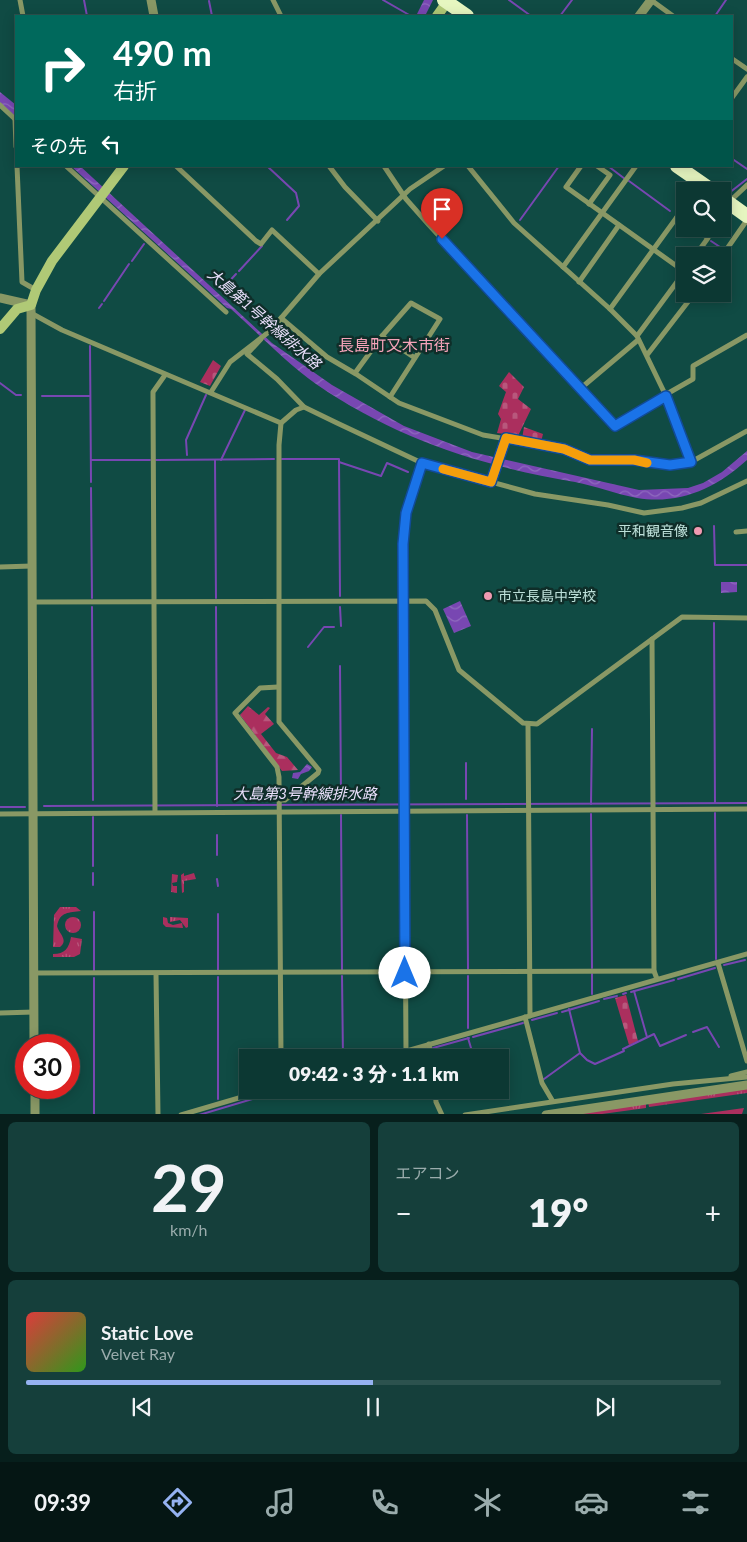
<!DOCTYPE html>
<html lang="ja">
<meta charset="utf-8">
<style>
:root{--surface:#0c3833;--page:#153f3b;--text:#f1f3f6;--muted:#9aacac;--line:#2c524e;--accent:#95b2f1}
body{margin:0;font-family:Lato,"Noto Sans JP",sans-serif;background:var(--page);color:var(--text);height:100vh;display:flex;flex-direction:column;font-size:19px;white-space:nowrap}
*{box-sizing:border-box;margin:0}
p{font-size:16px;color:var(--muted)}
.icon{flex:none;width:28px;height:28px;fill:none;stroke:currentColor;stroke-width:2;stroke-linecap:round;stroke-linejoin:round}
.map{position:relative;height:1114px;overflow:hidden}
.sheet{display:flex;flex-direction:column;gap:8px;padding:8px;background:#071f1c;flex:1}
.sheet>*{flex:none}
.guide{position:absolute;left:15px;top:15px;width:718px;height:152px;border-radius:0px;box-shadow:0 2px 12px #0003,0 0 0 1px var(--line);background:#00695c;color:#fff;overflow:hidden}
.buttons{position:absolute;left:676px;top:182px;display:grid;gap:10px}
.buttons a{display:grid;place-items:center;width:55px;height:55px;border-radius:0px;background:var(--surface);box-shadow:0 2px 12px #0003,0 0 0 1px var(--line);font-size:25px}
.speed{position:absolute;left:15px;top:1034px;display:flex;gap:10px;font-size:25px;font-weight:700;text-align:center}
.speed>*{display:grid;place-content:center;width:65px;height:65px;border-radius:50%;background:var(--surface);box-shadow:0 2px 12px #0003,0 0 0 1px var(--line);line-height:1}
.speed .limit{border:8px solid #d22;background:#fff;color:#111}
.pin{position:absolute;display:grid;place-items:center;width:42px;height:42px;color:#fff;margin:-51px -21px;border-radius:50% 50% 50% 0;rotate:-45deg;box-shadow:0 0 5px #0007}
.pin .icon{rotate:45deg}
.me{position:absolute;width:55px;margin:-28px;rotate:0deg;stroke-linejoin:round;filter:drop-shadow(0 0 4px #0008)}
.turn{display:flex;align-items:center;gap:18px;height:105px;padding:0 15px;font-size:22px}
.turn .icon{width:65px;height:65px;stroke-width:2.5}
.turn b{display:block;font-size:35px;line-height:42px}
.then{display:flex;align-items:center;height:48px;padding:0 15px;background:#0003;gap:10px;font-size:19px}
.big{font-size:38px;font-weight:800;line-height:1.1}
.sheet .card{flex:1;display:flex;flex-direction:column;justify-content:center;gap:8px;min-width:0;padding:0 18px;border-radius:8px;background:var(--page)}
.sheet .dial{align-items:center;gap:0}
.dial b{font-size:65px;line-height:1}
.song{display:flex;align-items:center;gap:15px}
.cover{width:60px;height:60px;border-radius:8px;background:linear-gradient(135deg,hsl(0 70% 55%),hsl(110 70% 35%))}
.played{height:5px;border-radius:2px;background:linear-gradient(90deg,var(--accent) 50%,var(--line) 50%)}
.keys{display:flex;justify-content:space-around;direction:ltr}
.heat{display:flex;justify-content:space-between;align-items:center;font-size:28px;direction:ltr}
.sheet .tiles{flex:1;display:grid;gap:8px;grid-template-columns:1fr 1fr}
.card:last-child{grid-column:span 2}
.trip{position:absolute;left:239px;top:1049px;width:270px;height:50px;border-radius:0px;background:var(--surface);box-shadow:0 2px 12px #0003,0 0 0 1px var(--line);font-weight:800;line-height:50px;text-align:center}
.tabs{display:flex;height:80px;justify-content:space-around;align-items:center;background:#051614;color:var(--muted)}
.tabs .icon{width:35px;height:35px}
.tabs .current{color:var(--accent)}
.tabs b{font-size:22px;color:var(--text)}
.map>svg:first-child{display:block}
.grass{fill:url(#grass-tufts)}
.forest{fill:url(#forest-firs)}
.cemetery{fill:url(#cemetery-stones)}
.water{fill:url(#water-waves)}
.lines{fill:none;stroke-linecap:round;stroke-linejoin:round}
.stream{stroke:#7847b2;stroke-width:2}
.minor{stroke:#899865;stroke-width:5}
.tertiary{stroke:#899865;stroke-width:9}
.secondary{stroke:#b0c976;stroke-width:10}
.trunk{stroke:#e6f6c0;stroke-width:14}
.route-casing{stroke:#114b97;stroke-width:12}
.route{stroke:#1a73e8;stroke-width:9}
.slow{stroke:#f59e0b;stroke-width:9}
.poi-dot{fill:#f19ab2;stroke:#0f2e29;stroke-width:2}
.labels{text-anchor:middle;stroke-width:5;stroke-linejoin:round;paint-order:stroke}
.poi-label{font-size:14px;fill:#bde0d9;stroke:#0f2e29;text-anchor:end}
.water-label{font-size:15px;font-style:italic;fill:#e9dffb;stroke:#0f2e29}
.quarter-label{font-size:16px;fill:#f5a3b9;stroke:#0f2e29}
</style>
<div class="map">
<svg width="747" height="1115" viewBox="0 0 747 1115">
<defs>
<pattern id="grass-tufts" width="24" height="20" patternUnits="userSpaceOnUse" patternTransform="scale(1.25)"><rect width="24" height="20" fill="#ab2f5e"/><path d="M3 7l-1-3M5 7V3M7 7l1-3M15 17l-1-3M17 17v-4M19 17l1-3" fill="none" stroke="#b8577c"/></pattern>
<pattern id="forest-firs" width="22" height="20" patternUnits="userSpaceOnUse" patternTransform="scale(1.25)"><rect width="22" height="20" fill="#ab2f5e"/><path d="M5 1l3.5 6h-7zM16 11l3.5 6h-7z" fill="#b8577c"/></pattern>
<pattern id="cemetery-stones" width="16" height="16" patternUnits="userSpaceOnUse" patternTransform="scale(1.25)"><rect width="16" height="16" fill="#ab2f5e"/><path d="M2 7V4a2 2 0 0 1 4 0v3zM10 15v-3a2 2 0 0 1 4 0v3z" fill="#b8577c"/></pattern>
<pattern id="water-waves" width="16" height="10" patternUnits="userSpaceOnUse" patternTransform="scale(1.25)"><rect width="16" height="10" fill="#7847b2"/><path d="M0 5q4-4 8 0t8 0" fill="none" stroke="#8f6abf"/></pattern>
</defs>
<rect width="100%" height="100%" fill="#104b44"/>
<!-- grass -->
<g class="grass">
<polygon points="184,873 184,876 194,873 196,879 184,881 184,892 182,893 181,875"/>
<polygon points="172,874 178,875 177,882 172,883 173,886 177,886 177,893 171,892"/>
<path d="M60,907H76L81,911C69,913 60,911 57,926C59,934 69,940 60,947H53L54,915Z"/>
<polygon points="163,917 167,918 168,923 173,925 182,923 183,928 166,927 163,924"/>
<polygon points="170,917 188,918 188,927 186,928 180,920 170,922"/>
<circle cx="73" cy="925" r="8"/>
<path d="M71,937L82,939L80,954L74,957H53V954C65,954 69,948 71,937Z"/>
<polygon points="747,1088 747,1093 649,1107 648,1102"/>
<polygon points="646,1103 646,1108 602,1114 568,1115"/>
<polygon points="744,1108 742,1114 701,1114"/>
</g>
<!-- forest -->
<polygon class="forest" points="248,706 259,715 268,707 270,708 265,714 274,724 261,734 276,753 287,757 298,770 282,771 240,715"/>
<!-- cemetery -->
<g class="cemetery">
<polygon points="213,360 221,366 210,386 200,382"/>
<polygon points="509,372 524,387 518,399 531,409 518,436 497,433 501,419 498,414 506,392 499,386"/>
<polygon points="524,427 543,434 541,442 522,439"/>
<polygon points="626,995 638,1041 629,1045 615,998"/>
</g>
<!-- water -->
<g class="water">
<polygon points="424,0 433,0 425,16 416,16"/>
<polygon points="0,92 16,105 16,117 0,103"/>
<path d="M71,166H80L272,343L332,385L404,426L472,452L639,490L688,488L703,483L722,472L747,451V460C716,488 680,505 637,498C616,494 596,486 575,482C481,466 396,439 316,384C286,363 259,334 231,309L227,308Z"/>
<polygon points="721,582 737,582 737,592 721,593"/>
<polygon points="460,601 471,626 454,633 443,609"/>
<polygon points="307,764 312,767 309,771 301,774 298,779 292,778 293,773 300,772"/>
</g>
<g class="lines">
<!-- stream -->
<g class="stream">
<polyline points="84,0 87,16"/>
<polyline points="383,0 411,16"/>
<polyline points="509,0 531,16"/>
<polyline points="209,1 212,16"/>
<polyline points="560,16 572,0"/>
<polyline points="715,16 726,0"/>
<polyline points="731,158 747,169"/>
<polyline points="267,166 296,193 299,206 287,220"/>
<polyline points="608,166 625,179"/>
<polyline points="629,181 670,211"/>
<polyline points="729,193 747,179"/>
<polyline points="520,220 559,166"/>
<polyline points="711,241 723,249"/>
<polyline points="132,261 144,244"/>
<polyline points="239,271 262,246"/>
<polyline points="224,287 236,274"/>
<polyline points="104,301 129,264"/>
<polyline points="99,308 102,304"/>
<polyline points="90,346 91,482"/>
<polyline points="0,383 16,395 21,395"/>
<polyline points="42,396 90,396"/>
<polyline points="187,455 186,440 206,395"/>
<polyline points="282,459 339,459 340,596"/>
<polyline points="91,460 150,460"/>
<polyline points="156,460 274,459"/>
<polyline points="215,460 216,598"/>
<polyline points="221,460 245,410"/>
<polyline points="339,462 381,476 387,463 408,472"/>
<polyline points="91,488 92,598"/>
<polyline points="714,526 715,565 747,565"/>
<polyline points="92,607 93,800"/>
<polyline points="216,607 217,806"/>
<polyline points="340,607 341,626"/>
<polyline points="714,623 715,803"/>
<polyline points="308,647 324,627 334,627"/>
<polyline points="340,666 341,800"/>
<polyline points="466,763 466,799"/>
<polyline points="591,804 592,729"/>
<polyline points="44,806 747,803"/>
<polyline points="0,807 25,807"/>
<polyline points="715,813 716,959"/>
<polyline points="591,814 592,968"/>
<polyline points="341,815 342,970"/>
<polyline points="467,815 468,969"/>
<polyline points="93,817 93,866"/>
<polyline points="217,835 217,855"/>
<polyline points="93,873 93,885"/>
<polyline points="217,879 218,886"/>
<polyline points="94,912 94,971"/>
<polyline points="218,914 218,971"/>
<polyline points="724,965 745,960"/>
<polyline points="592,974 592,994"/>
<polyline points="342,976 343,1058"/>
<polyline points="468,976 468,1028"/>
<polyline points="218,977 218,1099"/>
<polyline points="94,978 94,1115"/>
<polyline points="678,979 715,968"/>
<polyline points="634,991 647,1037"/>
<polyline points="631,992 674,980"/>
<polyline points="623,994 626,993"/>
<polyline points="604,999 617,996"/>
<polyline points="562,1012 599,1001"/>
<polyline points="532,1020 557,1013"/>
<polyline points="693,1032 707,1027 719,1047"/>
<polyline points="473,1037 523,1023"/>
<polyline points="468,1038 474,1058"/>
<polyline points="433,1048 469,1038"/>
<polyline points="580,1053 587,1060 595,1064 624,1051 623,1049 654,1034 660,1046 686,1035"/>
<polyline points="401,1057 427,1050"/>
<polyline points="544,1079 580,1053 569,1009"/>
<polyline points="262,1097 285,1090"/>
<polyline points="199,1115 256,1098"/>
</g>
<!-- minor -->
<g class="minor">
<polyline points="20,0 23,16"/>
<polyline points="273,0 281,16"/>
<polyline points="651,0 673,16"/>
<polyline points="731,58 747,69"/>
<polyline points="731,99 747,77"/>
<polyline points="0,105 16,120"/>
<polyline points="15,119 16,147"/>
<polyline points="17,166 22,282 36,290"/>
<polyline points="66,166 226,312"/>
<polyline points="176,166 256,241 261,244 272,230 319,274"/>
<polyline points="329,166 345,187 378,221"/>
<polyline points="384,166 406,199 429,225 615,426 666,396"/>
<polyline points="468,166 514,223 610,309 637,336 666,396 691,462"/>
<polyline points="581,166 566,187 685,272"/>
<polyline points="729,202 747,185"/>
<polyline points="589,204 610,175 597,166"/>
<polyline points="677,217 685,222"/>
<polyline points="694,229 708,238 695,256"/>
<polyline points="722,256 747,220"/>
<polyline points="563,267 636,166"/>
<polyline points="579,282 619,225"/>
<polyline points="610,309 685,206"/>
<polyline points="31,313 62,330 281,423 296,410 304,407"/>
<polyline points="281,318 327,357 356,374 399,403 483,435 550,446 591,460 634,459 670,465 691,462 747,431"/>
<polyline points="637,336 685,271"/>
<polyline points="261,339 247,354 277,379 304,407 337,423 422,463 535,494 608,505 644,513 682,508 701,503 747,481"/>
<polyline points="647,355 694,294"/>
<polyline points="355,373 382,336"/>
<polyline points="581,388 638,340"/>
<polyline points="211,392 230,362 270,331 319,274 410,189 444,166"/>
<polyline points="665,395 693,379 693,366 747,335"/>
<polyline points="390,397 440,319 411,303 382,336 415,358"/>
<polyline points="491,482 506,438"/>
<polyline points="736,532 747,531"/>
<polyline points="0,567 32,566"/>
<polyline points="33,602 426,601 435,610 459,670 523,723 537,724 682,617 747,618"/>
<polyline points="652,639 654,971 657,979"/>
<polyline points="278,687 260,688 235,713 277,767 279,777 281,1058"/>
<polyline points="528,724 530,1016"/>
<polyline points="279,800 285,800 318,773 319,770 279,722 279,445 281,423"/>
<polyline points="155,812 153,397 153,392 165,375"/>
<polyline points="0,814 747,809"/>
<polyline points="718,963 747,1061"/>
<polyline points="34,973 654,971"/>
<polyline points="156,974 158,1115"/>
<polyline points="0,1013 34,1012"/>
<polyline points="525,1017 542,1083 552,1100"/>
<polyline points="429,1044 431,1058"/>
<polyline points="406,1051 403,544 406,513 422,463"/>
<polyline points="382,1058 747,954"/>
<polyline points="731,1076 747,1072"/>
<polyline points="435,1090 436,1102 442,1115"/>
<polyline points="181,1115 266,1090"/>
<polyline points="465,1115 673,1084 747,1077"/>
</g>
<!-- tertiary -->
<g class="tertiary">
<polyline points="151,0 154,16"/>
<polyline points="639,16 651,0"/>
<polyline points="0,298 31,305 34,1045"/>
<polyline points="35,1088 35,1115"/>
<polyline points="546,1115 747,1085"/>
</g>
<!-- secondary -->
<g class="secondary">
<polyline points="437,16 447,2"/>
<polyline points="0,329 17,309 31,305 36,290 52,261 124,166"/>
</g>
<!-- trunk -->
<g class="trunk">
<polyline points="444,0 467,16"/>
<polyline points="677,166 713,191"/>
<polyline points="722,198 747,216"/>
</g>
</g>
<g class="lines">
<defs>
<polyline id="route" points="405,973 403,544 406,513 422,463 491,482 506,438 564,449 590,460 634,460 670,465 691,462 666,396 615,426 442,239"/>
</defs>
<!-- route casing -->
<use href="#route" class="route-casing"/>
<!-- route -->
<use href="#route" class="route"/>
<!-- slow -->
<polyline class="slow" points="443,469 491,482 506,438 564,449 590,460 634,460 647,463"/>
</g>
<!-- markers -->
<g class="poi-dot">
<circle cx="698" cy="531" r="5"/>
<circle cx="488" cy="596" r="5"/>
</g>
<g class="labels">
<!-- poi labels -->
<g class="poi-label">
<text x="688" y="536">平和観音像</text>
<text x="498" y="601" text-anchor="start">市立長島中学校</text>
</g>
<!-- water labels -->
<g class="water-label">
<text transform="translate(264 319) rotate(41)" y="5">大島第1号幹線排水路</text>
<text x="305" y="799">大島第3号幹線排水路</text>
</g>
<!-- quarter labels -->
<g class="quarter-label">
<text x="394" y="351">長島町又木市街</text>
</g>
</g>
</svg>
<div class="buttons">
<a><svg class="icon" aria-label="search" viewBox="0 0 24 24"><circle cx="10" cy="10" r="6"/><path d="M15 15l6 6"/></svg></a>
<a><svg class="icon" aria-label="layers" viewBox="0 0 24 24"><path d="M12 4l9 5-9 5-9-5zM3 14l9 5 9-5"/></svg></a>
</div>
<div class="speed"><div class="limit">30</div></div>
<div class="pin" style="left:442px;top:239px;background:#d93025"><svg class="icon" aria-label="arrive" viewBox="0 0 24 24"><path d="M6 21V4h12l-3 4 3 4H6"/></svg></div>
<svg class="me" style="left:405px;top:973px" viewBox="-20 -20 40 40"><circle r="19" fill="#fff"/><path d="M0-13L10 11 0 6-10 11z" fill="#1a73e8"/></svg>
<div class="trip">09:42 · 3 分 · 1.1 km</div>
<div class="guide">
<div class="turn"><svg class="icon" aria-label="right" viewBox="0 0 24 24"><path d="M7 20v-9h11M14 6l5 5-5 5"/></svg><div><b>490 m</b>右折</div></div>
<div class="then">その先<svg class="icon" aria-label="left" viewBox="0 0 24 24"><path d="M17 20v-9H6M10 6l-5 5 5 5"/></svg></div>
</div>
</div>
<section class="sheet">
<div class="tiles">
<div class="card dial"><b>29</b><p>km/h</p></div>
<div class="card"><p>エアコン</p>
<div class="heat"><a>−</a><b class="big">19°</b><a>+</a></div>
</div>
<div class="card">
<div class="song"><i class="cover"></i><div><b>Static Love</b><p>Velvet Ray</p></div></div>
<div class="played"></div>
<div class="keys"><svg class="icon" aria-label="previous" viewBox="0 0 24 24"><path d="M18 5L8 12l10 7zM5 5v14"/></svg><svg class="icon" aria-label="pause" viewBox="0 0 24 24"><path d="M8 5v14M16 5v14"/></svg><svg class="icon" aria-label="next" viewBox="0 0 24 24"><path d="M6 5l10 7-10 7zM19 5v14"/></svg></div>
</div>
</div>
</section>
<nav class="tabs">
<b>09:39</b>
<svg class="icon current" aria-label="directions" viewBox="0 0 24 24"><path d="M12 3l9 9-9 9-9-9zM9 14v-3h6M13 9l2 2-2 2"/></svg>
<svg class="icon" aria-label="music" viewBox="0 0 24 24"><path d="M9 18V5l10-2v13"/><circle cx="6" cy="18" r="3"/><circle cx="16" cy="16" r="3"/></svg>
<svg class="icon" aria-label="phone" viewBox="0 0 24 24"><path d="M5 4h4l2 5-3 2q2 4 5 5l2-3 5 2v4C11 20 4 13 5 4z"/></svg>
<svg class="icon" aria-label="climate" viewBox="0 0 24 24"><path d="M12 3v18M4 7l16 10M4 17L20 7"/></svg>
<svg class="icon" aria-label="car" viewBox="0 0 24 24"><path d="M5 17H2v-5l4-1 3-4h7l3 4 3 1v5h-3M9 17h6M6 11h13"/><circle cx="7" cy="17" r="2"/><circle cx="17" cy="17" r="2"/></svg>
<svg class="icon" aria-label="filters" viewBox="0 0 24 24"><path d="M4 7h16M4 17h16"/><circle cx="9" cy="7" r="2"/><circle cx="15" cy="17" r="2"/></svg>
</nav>
